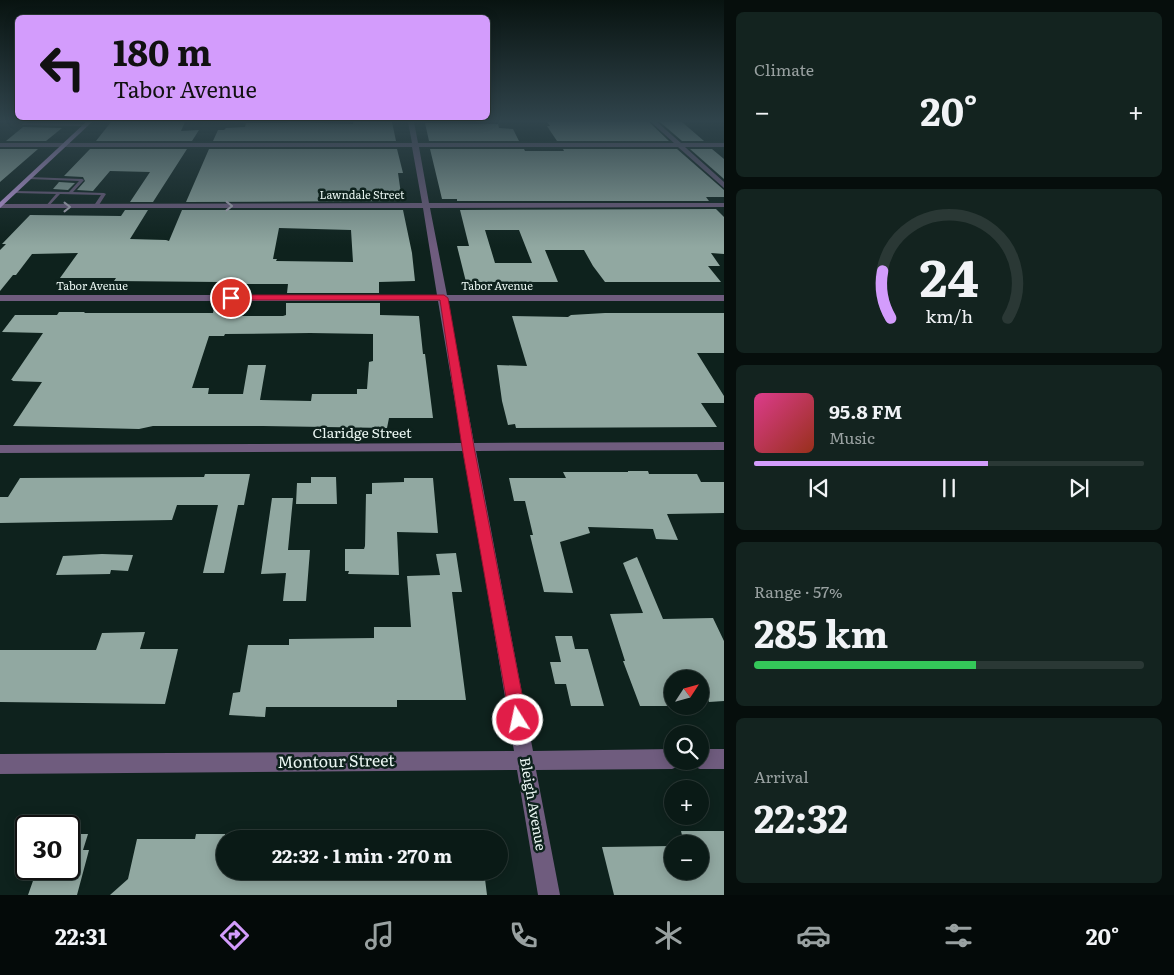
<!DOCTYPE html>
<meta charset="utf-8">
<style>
:root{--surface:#0a1a16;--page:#13231f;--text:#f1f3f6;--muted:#99a1a1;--line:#2a3835;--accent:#d39cfc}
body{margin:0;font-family:Literata,serif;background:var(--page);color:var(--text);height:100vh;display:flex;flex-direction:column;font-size:19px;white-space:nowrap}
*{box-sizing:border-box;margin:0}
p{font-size:16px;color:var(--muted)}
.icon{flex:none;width:28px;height:28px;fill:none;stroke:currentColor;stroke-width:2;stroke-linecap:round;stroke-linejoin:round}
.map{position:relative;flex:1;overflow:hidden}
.side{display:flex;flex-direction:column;gap:12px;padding:12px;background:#060e0c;width:450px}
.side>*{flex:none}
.hud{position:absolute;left:15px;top:15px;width:475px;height:105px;border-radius:8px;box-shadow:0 2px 12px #0003,0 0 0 1px var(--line);background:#d39cfc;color:#111;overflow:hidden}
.needle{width:32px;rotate:54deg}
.controls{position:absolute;left:664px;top:670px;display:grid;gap:10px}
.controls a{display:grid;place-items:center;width:45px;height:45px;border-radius:50%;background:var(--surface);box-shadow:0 2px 12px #0003,0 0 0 1px var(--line);font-size:25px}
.speed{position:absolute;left:15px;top:815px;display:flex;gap:10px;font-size:25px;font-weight:700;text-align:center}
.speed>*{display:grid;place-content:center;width:65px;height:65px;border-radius:50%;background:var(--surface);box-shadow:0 2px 12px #0003,0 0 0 1px var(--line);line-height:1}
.speed .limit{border:2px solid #111;border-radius:8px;background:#fff;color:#111}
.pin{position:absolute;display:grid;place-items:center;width:42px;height:42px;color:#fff;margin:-21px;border:2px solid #fff;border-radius:50%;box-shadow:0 1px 5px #0007}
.me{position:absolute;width:55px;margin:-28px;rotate:350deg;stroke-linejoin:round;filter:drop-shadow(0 0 4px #0008)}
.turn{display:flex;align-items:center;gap:18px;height:105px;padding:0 15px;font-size:22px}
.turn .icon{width:65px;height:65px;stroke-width:2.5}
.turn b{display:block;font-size:35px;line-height:42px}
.big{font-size:38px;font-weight:700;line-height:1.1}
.side .tile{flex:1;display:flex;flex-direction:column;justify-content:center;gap:8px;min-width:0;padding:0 18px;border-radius:8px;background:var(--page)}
.side .dial{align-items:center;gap:0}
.dial svg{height:130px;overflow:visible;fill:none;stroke:var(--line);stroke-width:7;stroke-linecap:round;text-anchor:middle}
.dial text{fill:var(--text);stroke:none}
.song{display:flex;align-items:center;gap:15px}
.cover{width:60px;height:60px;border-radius:8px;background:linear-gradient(135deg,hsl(330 70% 55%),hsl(10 70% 35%))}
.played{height:5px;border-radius:2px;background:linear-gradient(90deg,var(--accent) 60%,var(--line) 60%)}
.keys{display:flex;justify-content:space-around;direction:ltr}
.heat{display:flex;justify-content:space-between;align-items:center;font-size:28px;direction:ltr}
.charge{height:8px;border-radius:4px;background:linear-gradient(90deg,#34c759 57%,var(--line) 0)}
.trip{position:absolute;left:216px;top:830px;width:292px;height:50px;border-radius:25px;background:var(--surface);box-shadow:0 2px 12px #0003,0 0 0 1px var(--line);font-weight:700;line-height:50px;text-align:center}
.tab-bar{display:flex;height:80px;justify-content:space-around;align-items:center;background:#040a09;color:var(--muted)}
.tab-bar .icon{width:35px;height:35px}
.tab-bar .selected{color:var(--accent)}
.tab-bar b{font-size:22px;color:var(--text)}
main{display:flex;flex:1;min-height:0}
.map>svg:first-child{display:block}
.building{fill:#91a8a1;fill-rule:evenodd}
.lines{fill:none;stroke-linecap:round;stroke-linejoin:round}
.service{fill:#6f5c7e;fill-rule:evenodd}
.minor{fill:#6f5c7e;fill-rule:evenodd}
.primary{fill:#c29be1;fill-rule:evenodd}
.oneway{stroke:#aca9b8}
.route{fill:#e11d48;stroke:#92132f}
.labels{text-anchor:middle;stroke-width:5;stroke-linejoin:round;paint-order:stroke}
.far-street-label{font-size:11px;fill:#eaf6f2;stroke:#0e221d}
.street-label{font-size:14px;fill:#eaf6f2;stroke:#0e221d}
.near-street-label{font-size:16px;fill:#eaf6f2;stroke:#0e221d}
</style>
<main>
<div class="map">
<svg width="724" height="895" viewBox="0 0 724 895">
<rect width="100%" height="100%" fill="#0e221d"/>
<!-- building -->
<g class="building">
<polygon points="111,122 185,122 181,131 199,130 192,141 96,141"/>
<polygon points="289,122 353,124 353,122 392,122 396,141 213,141 218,130 224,130 226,128 245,127 246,123 288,123"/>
<polygon points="547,122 649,122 669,141 557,141 547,126 550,126"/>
<polygon points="660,122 682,122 704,141 682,141"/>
<polygon points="425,123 498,124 499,128 513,129 519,141 429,141"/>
<polygon points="23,127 62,128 46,141 6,141"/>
<polygon points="0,149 38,149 0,182"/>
<polygon points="90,149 187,149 153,202 130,202 150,172 110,171 93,191 77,190 85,181 83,177 64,176"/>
<polygon points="209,149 397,149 403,173 398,173 402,201 186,202"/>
<polygon points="430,149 524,149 525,151 564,151 563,149 677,149 724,190 724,197 706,197 709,201 457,201 457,199 442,199"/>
<polygon points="690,149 712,149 724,159 724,179"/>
<polygon points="59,182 75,183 68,190 53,189"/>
<path d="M716,209L724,217V254L711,253L720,266H708L721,282H605L593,266L584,250H545L558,282H466L457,246H469L460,210ZM485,230H519L532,263H495Z"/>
<path d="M125,210H148L130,239L166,240L169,241L182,210H403L412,253L415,281L379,282V293H287L288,284H239L236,293H216L219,282L114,281L116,278H60L78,253L32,254L16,275H13L0,291V250L6,244H2L30,215L121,216ZM279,228L351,230L353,262L276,261L277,259H273Z"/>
<path d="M215,303H233L230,316H283L286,315V303H380V315L419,316L423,354H425L433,418H389L387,428L263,426H153L139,429L13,426L42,382L12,381L13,380H11L43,333L2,332L15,315H57L59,312H85L84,313H213ZM310,333L373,334V361L369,362L367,389H357V394H312L311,401L260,400L266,365H248L243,394H208L209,388H192L209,336H224L225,334Z"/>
<polygon points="605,313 724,313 724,353 697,353 724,396 724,403 701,403 717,427 516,428 515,424 508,425 502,401 497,365 527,366 512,316 568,317 571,315"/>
<polygon points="628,471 648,471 649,474 697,474 701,482 724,482 724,513 667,514 678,540 656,539 653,529 588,527 590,533 560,542 573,593 544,592 530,535 533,535 525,501 514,501 509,478 566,478 563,472 628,472"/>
<polygon points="205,474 250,474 244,505 238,505 224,573 203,573 218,505 177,505 172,520 0,523 0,497 8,497 20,478 204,477"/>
<polygon points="311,477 336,477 337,504 296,504 297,483 311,483"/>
<polygon points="404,478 433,478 438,533 397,532 399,575 348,574 349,571 345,571 345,549 364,549 365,546 366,494 372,494 372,483 404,482"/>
<polygon points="272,498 293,498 288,550 310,550 306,601 283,601 286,573 261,574"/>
<polygon points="456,553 462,592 452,592 466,700 397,700 397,707 266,707 265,717 229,715 233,693 240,692 248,645 289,645 289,639 374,638 374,627 411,627 407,576 440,575 436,554"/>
<polygon points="102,554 133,555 128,571 111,570 110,574 56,575 63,556"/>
<polygon points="637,557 663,619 713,618 724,641 724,701 709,702 700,679 672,679 672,706 640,706 623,661 625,661 610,614 643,613 623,563"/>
<polygon points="145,632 140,649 178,649 165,704 0,702 0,650 96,650 102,633"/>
<polygon points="555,636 572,636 575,649 588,649 604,706 571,706 566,684 555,684 550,662 561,662"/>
<polygon points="681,831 724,831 724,895 614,895 602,847 672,846 672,871 700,871 700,844 684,844"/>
<polygon points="69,834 88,834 83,850 89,850 77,895 28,895 34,878 37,878 40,869 69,869"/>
<polygon points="196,834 225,834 225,871 238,871 237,879 271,880 272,871 320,871 319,879 354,876 354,871 484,871 487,895 110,895 128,879 137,839 195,839"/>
</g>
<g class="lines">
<!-- service -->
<g class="service">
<polygon points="24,122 28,122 27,123 86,124 88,125 86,126 22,125"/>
<polygon points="28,177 82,179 84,180 73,192 104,193 106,194 97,208 95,208 93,207 101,195 60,194 47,208 45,207 56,194 14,193 12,192 14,191 69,192 79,181 29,179 27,178"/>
</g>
<!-- minor -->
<g class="minor">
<polygon points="408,122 414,122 418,143 674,143 651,122 657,122 681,143 724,143 724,147 685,147 724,182 724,188 678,147 419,147 429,203 724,203 724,207 430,208 447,295 724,295 724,301 448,301 474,443 724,442 724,450 476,451 533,751 672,749 672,761 681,761 679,766 672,769 536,770 560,895 538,895 517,770 0,774 0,754 514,751 464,451 0,453 0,445 462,443 438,301 0,301 0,295 437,295 423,208 0,208 0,204 422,203 412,147 0,147 0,143 412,143"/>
<polygon points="700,749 724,749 724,769 700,769 693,766 691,761 700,761"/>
</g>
<!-- primary -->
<polygon class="primary" points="86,122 92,122 0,208 0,202"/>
</g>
<!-- one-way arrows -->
<defs><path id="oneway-chevron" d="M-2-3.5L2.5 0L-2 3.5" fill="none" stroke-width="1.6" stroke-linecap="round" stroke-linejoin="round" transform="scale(1.25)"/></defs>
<g class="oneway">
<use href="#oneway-chevron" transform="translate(229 206)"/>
<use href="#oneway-chevron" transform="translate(67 207)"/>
</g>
<!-- sky -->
<linearGradient id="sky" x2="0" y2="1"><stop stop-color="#081310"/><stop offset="0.49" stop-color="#30444c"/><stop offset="1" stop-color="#30444c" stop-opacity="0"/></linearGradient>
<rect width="724" height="247" fill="url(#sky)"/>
<!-- route -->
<polygon class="route" points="444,295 448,298 474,447 527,720 524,726 518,728 512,726 510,720 462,447 440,300 231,300 227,298 231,295"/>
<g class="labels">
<!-- far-street labels -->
<g class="far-street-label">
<text x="362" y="199">Lawndale Street</text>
<text x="92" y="290">Tabor Avenue</text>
<text x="497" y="290">Tabor Avenue</text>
</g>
<!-- street labels -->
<g class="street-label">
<text x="362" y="438">Claridge Street</text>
<text transform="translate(533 804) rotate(80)" y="5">Bleigh Avenue</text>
</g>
<!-- near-street labels -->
<g class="near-street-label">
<text transform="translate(336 761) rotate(-1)" y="6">Montour Street</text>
</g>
</g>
</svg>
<div class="controls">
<a><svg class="needle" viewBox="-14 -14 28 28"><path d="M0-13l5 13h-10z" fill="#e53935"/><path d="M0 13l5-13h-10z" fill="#99a1a1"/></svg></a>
<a><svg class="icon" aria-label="search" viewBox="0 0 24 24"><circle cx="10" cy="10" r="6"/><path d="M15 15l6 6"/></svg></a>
<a>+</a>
<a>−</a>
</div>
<div class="speed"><div class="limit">30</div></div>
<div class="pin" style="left:231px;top:298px;background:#d93025"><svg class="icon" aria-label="arrive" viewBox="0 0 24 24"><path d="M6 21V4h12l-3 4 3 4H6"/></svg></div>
<svg class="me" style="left:518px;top:720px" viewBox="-20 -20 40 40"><circle r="17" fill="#e11d48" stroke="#fff" stroke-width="3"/><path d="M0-11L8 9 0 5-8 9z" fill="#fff"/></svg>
<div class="trip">22:32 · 1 min · 270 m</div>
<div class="hud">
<div class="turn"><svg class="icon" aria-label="left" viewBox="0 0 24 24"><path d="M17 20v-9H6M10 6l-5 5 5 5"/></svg><div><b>180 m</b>Tabor Avenue</div></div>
</div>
</div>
<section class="side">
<div class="tile"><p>Climate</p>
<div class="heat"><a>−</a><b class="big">20°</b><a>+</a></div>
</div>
<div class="tile dial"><svg viewBox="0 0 100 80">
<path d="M14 69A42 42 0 1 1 86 69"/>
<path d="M14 69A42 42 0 0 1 9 40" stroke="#d39cfc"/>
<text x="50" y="56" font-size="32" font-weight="700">24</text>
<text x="50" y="72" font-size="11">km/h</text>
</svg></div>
<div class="tile">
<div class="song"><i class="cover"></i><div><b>95.8 FM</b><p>Music</p></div></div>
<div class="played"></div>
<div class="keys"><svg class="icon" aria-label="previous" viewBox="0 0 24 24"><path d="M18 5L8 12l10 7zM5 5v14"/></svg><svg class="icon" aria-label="pause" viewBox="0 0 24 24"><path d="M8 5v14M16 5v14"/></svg><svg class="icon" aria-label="next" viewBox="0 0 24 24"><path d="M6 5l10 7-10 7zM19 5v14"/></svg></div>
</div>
<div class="tile"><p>Range · 57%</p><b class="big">285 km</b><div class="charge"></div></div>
<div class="tile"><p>Arrival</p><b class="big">22:32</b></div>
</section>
</main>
<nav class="tab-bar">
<b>22:31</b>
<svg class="icon selected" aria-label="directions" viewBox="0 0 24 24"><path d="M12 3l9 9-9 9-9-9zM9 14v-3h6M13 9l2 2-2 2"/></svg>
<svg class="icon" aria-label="music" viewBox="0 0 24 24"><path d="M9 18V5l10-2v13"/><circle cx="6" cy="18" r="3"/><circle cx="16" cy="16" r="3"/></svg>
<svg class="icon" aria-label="phone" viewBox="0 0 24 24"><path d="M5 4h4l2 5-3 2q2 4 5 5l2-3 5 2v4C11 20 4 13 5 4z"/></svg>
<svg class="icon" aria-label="climate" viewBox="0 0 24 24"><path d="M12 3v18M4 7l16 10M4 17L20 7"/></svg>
<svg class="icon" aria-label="car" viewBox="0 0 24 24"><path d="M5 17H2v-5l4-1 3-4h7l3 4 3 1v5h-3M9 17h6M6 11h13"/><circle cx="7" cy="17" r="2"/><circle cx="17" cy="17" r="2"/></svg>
<svg class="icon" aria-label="filters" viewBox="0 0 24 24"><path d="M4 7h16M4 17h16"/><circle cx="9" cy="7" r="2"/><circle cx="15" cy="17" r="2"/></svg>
<b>20°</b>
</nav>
